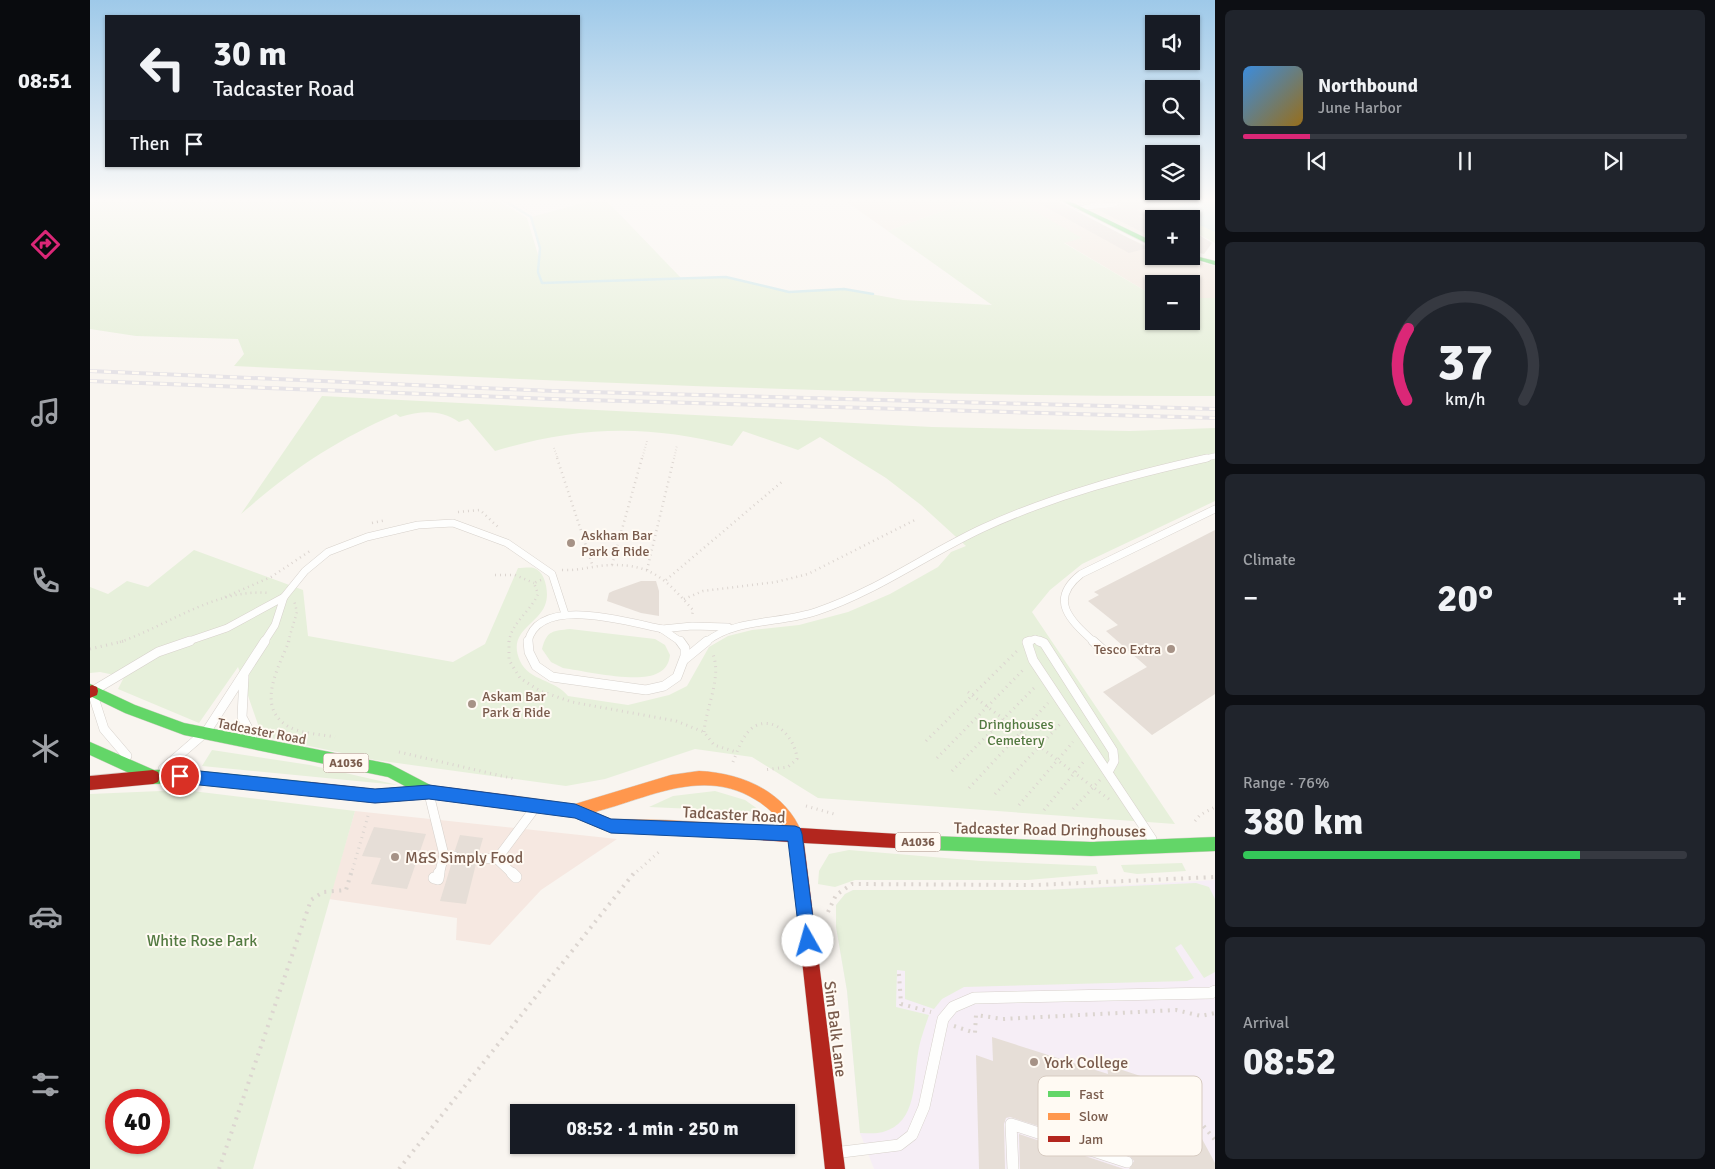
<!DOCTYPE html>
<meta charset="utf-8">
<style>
:root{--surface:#171b24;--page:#20242c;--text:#f1f3f6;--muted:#9ea1a6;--line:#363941;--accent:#db2777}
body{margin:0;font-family:Signika,sans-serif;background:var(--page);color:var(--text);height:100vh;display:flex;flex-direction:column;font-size:19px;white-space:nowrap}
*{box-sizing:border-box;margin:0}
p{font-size:16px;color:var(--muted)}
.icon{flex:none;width:28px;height:28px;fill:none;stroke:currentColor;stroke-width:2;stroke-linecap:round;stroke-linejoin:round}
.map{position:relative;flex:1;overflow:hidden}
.details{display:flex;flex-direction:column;gap:10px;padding:10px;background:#0d0f14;width:500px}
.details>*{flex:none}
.guide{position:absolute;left:15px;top:15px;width:475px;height:152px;border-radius:0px;box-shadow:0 1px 4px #0004;background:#171b24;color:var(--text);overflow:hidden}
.buttons{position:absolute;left:1055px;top:15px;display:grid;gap:10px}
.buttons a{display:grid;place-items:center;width:55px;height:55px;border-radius:0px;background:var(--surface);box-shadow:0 1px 4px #0004;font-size:25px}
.speed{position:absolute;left:15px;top:1089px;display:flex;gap:10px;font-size:25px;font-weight:700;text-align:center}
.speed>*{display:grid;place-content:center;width:65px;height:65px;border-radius:50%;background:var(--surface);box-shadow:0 1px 4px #0004;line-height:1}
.speed .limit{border:8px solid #d22;background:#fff;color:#111}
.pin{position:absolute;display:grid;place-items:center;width:42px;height:42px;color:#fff;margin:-21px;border:2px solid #fff;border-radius:50%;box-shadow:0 1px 5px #0007}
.me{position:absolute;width:55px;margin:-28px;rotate:353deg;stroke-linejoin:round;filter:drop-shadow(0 0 4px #0008)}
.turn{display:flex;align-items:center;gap:18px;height:105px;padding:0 25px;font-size:22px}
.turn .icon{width:65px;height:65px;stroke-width:2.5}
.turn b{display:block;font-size:35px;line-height:42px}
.then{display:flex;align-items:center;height:48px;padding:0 25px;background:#0003;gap:10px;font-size:19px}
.big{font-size:38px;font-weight:700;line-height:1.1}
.details .widget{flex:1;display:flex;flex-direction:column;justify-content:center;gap:8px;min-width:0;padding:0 18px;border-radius:8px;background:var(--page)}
.details .dial{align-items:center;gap:0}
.dial svg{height:130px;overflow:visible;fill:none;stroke:var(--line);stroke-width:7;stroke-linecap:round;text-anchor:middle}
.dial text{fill:var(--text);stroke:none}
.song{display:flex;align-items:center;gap:15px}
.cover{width:60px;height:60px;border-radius:8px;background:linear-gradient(135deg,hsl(210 70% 55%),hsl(40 70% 35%))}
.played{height:5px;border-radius:2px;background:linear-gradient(90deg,var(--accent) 15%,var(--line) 15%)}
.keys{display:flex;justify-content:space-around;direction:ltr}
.heat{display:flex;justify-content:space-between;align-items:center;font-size:28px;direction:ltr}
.charge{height:8px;border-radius:4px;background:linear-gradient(90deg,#34c759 76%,var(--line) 0)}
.trip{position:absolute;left:420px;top:1104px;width:285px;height:50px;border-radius:0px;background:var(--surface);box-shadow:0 1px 4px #0004;font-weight:700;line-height:50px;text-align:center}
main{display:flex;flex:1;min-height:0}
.tab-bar{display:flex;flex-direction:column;width:90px;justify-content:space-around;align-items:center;background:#090b0e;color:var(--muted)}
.tab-bar .icon{width:35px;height:35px}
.tab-bar .current{color:var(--accent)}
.tab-bar b{font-size:22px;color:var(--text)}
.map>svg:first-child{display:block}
.residential{fill:#f2e8de}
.commercial{fill:#f6e8e1}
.education{fill:#f6eef6}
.green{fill:#e7f0db;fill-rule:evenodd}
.water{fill:#d0e8ea}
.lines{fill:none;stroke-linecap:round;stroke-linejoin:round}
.stream{stroke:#d0e8ea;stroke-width:2.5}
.building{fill:#e6ded7}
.lane-far3-casing{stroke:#d7d1cb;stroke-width:6}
.lane-far2-casing{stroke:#d7d1cb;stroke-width:8}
.lane-far1-casing{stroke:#d7d1cb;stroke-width:10}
.lane-casing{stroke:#d7d1cb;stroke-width:12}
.street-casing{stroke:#d7d1cb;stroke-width:1}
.fast-casing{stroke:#d9d2cb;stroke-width:1}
.slow-casing{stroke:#d9d2cb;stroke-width:1}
.jam-casing{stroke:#d9d2cb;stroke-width:1}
.path-far4{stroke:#dcd5d0;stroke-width:1;stroke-dasharray:0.5 2.5;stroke-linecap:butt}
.path-far3{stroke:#dcd5d0;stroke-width:2;stroke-dasharray:0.5 2.5;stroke-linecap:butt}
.path-far2{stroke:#dcd5d0;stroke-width:2.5;stroke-dasharray:1 4;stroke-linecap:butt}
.path-far1{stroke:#dcd5d0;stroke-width:3;stroke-dasharray:1 4.5;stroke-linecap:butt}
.path{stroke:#dcd5d0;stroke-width:4;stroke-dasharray:2 5.5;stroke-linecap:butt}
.lane-far3{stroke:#fefefd;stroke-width:5.5}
.lane-far2{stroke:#fefefd;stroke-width:7}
.lane-far1{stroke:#fefefd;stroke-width:9}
.lane{stroke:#fefefd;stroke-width:11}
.street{fill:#fefefd;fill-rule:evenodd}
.fast{fill:#63d668;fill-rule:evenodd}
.slow{fill:#ff974d;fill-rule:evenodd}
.jam{fill:#b3261e;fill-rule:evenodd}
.rail-casing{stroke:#e6e3e7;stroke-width:4}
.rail{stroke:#fffaf3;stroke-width:2.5;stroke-dasharray:7;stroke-linecap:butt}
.slow-bridge-casing{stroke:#dad1cc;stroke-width:15;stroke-linecap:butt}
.slow-bridge{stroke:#ff974d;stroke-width:14}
.route{fill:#1a73e8;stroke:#114b97}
.poi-dot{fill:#a69286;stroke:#fffaf3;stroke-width:2}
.labels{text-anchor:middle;stroke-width:4;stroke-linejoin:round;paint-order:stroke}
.shield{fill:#fffaf3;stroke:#a28b7f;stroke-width:1}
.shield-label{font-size:12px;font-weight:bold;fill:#7a5c4d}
.poi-label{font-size:14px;fill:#7a5c4d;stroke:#fffaf3;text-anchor:start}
.park-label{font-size:14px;fill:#537a41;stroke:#fffaf3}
.street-label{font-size:14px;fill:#7a5c4d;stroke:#fffaf3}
.near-street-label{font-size:16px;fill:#7a5c4d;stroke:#fffaf3}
.near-poi-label{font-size:16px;fill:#7a5c4d;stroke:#fffaf3;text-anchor:start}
.near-park-label{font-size:16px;fill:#537a41;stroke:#fffaf3}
.key{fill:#fffaf3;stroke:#d7cbc1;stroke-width:1}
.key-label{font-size:14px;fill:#7a5c4d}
</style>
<main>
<nav class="tab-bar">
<b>08:51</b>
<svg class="icon current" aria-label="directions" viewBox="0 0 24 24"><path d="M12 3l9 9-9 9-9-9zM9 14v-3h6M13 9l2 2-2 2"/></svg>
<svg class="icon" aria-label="music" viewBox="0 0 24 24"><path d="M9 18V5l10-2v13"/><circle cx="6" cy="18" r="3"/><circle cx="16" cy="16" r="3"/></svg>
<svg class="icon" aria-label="phone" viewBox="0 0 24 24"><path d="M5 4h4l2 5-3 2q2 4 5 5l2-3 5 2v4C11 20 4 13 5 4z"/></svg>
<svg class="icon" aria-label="climate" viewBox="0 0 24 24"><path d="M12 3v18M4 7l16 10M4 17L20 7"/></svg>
<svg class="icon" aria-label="car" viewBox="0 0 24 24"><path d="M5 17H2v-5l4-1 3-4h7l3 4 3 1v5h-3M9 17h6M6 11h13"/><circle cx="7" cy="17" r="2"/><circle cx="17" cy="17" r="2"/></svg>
<svg class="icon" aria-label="filters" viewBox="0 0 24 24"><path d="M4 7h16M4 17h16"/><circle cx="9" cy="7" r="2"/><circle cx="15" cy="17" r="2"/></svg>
</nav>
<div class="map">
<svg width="1125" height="1169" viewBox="0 0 1125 1169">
<rect width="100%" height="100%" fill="#f9f5f0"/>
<!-- residential -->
<g class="residential">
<polygon points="754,200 883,200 798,231"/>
<polygon points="890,200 965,200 1031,235 1064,249 1064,256 1086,256 1125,266 1125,298 1101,298 1101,284 1064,284 1064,296 973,242 992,238 910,210"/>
<polygon points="979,200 1089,200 1058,217 1064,220 1064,242 998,209 1017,206 1029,210 1031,203 1024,201 991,204"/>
</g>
<!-- commercial -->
<polygon class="commercial" points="265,811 527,839 451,890 400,945 366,940 367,918 239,899"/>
<!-- education -->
<polygon class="education" points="1125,880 1125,1169 784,1169 770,1133 757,991 746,927 746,905 755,894 763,890 953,890"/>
<!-- green -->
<g class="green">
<path d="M0,200H407L437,218L449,258C453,245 442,230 441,217L504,200H516L591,278L636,277L699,292L754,289L813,300L902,305L798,231L883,200H890L910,210L930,203L992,238L974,243L1064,296V321H1101V298H1125V396C798,397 471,381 144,366L154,354L148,339L46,336L0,329Z"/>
<polygon points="1089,200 1125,200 1125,243 1101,230 1101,219 1064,220 1057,217"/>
<path d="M232,396L842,427L1040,431L1125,428V501L992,564L960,590L942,612L1085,824L728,798L662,757L605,749L515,779L476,786L285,760L172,736L148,667L109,723L28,689L34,677L10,672L0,673V587L18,594L37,581L58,587L104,550L213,590L218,636L363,662L395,644L428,568C433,568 440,567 444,568C455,571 459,592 456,602C451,624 416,630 430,661C439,681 466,680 478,696L538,705L579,695L597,686L619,647L638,636L662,630L709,625L758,612L800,594L848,567L861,552L876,546L831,505L796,478L730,437L708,450L653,431L642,446C557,424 489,426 405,451L378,419L369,422C350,409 331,411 310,417L306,414C246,440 200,471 151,514Z"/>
<path d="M480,629L565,639L575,645L580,655C579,663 576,669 568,673C550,684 494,671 473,668L461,662L452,649C457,630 463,631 480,629Z"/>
<polygon points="122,750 220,765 308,785 112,766"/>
<path d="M94,790L265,811L163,1169H0V794ZM26,1100H69V1142H26Z"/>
<polygon points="625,791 655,800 672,812 559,807 583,796"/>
<polygon points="759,850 891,861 1006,866 1008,874 938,880 765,880 745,887 728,884 729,871 739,854"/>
<polygon points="1092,863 1096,871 1047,874 1034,872 1031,865"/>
<path d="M1106,883L1119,887L1125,899V972L1114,978L1091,944L1085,948L1104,978L1097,981L874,987L852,999L844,1009L815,999V971L807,970L806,1007L839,1015C835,1027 830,1040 828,1053C823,1081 828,1122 793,1132C786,1134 777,1133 770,1133L757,991L746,927V905L755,894L763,890H953Z"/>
</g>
<!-- water -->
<polygon class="water" points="1101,200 1125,200 1125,232 1103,222 1101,219 1087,215 1084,211"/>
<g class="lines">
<!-- stream -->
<polyline class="stream" points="413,200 441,217 450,248 448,272 452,283 636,277 699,292 754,289 783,294"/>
</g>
<!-- building -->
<g class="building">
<polygon points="943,200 965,200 1058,248 1039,253"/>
<polygon points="986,200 1065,200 1065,206 1046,210 1055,215 1048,216 1064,224 1064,238 1008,210 1030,207 1031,204 1026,201 1007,200 994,204"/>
<polygon points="1101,230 1122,243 1114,254 1101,251"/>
<polygon points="1125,530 1125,694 1062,735 1013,692 1057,667 1016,631 1028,625 998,601 1009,595 1004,592"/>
<polygon points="551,581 566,581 569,591 569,616 551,613 517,601 519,593 523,591"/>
<polygon points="284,827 336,834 317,889 281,884 291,858 272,856"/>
<polygon points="370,835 393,838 389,852 385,853 382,857 386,864 376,904 350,901 362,862 367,861 370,857 365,850"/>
<polygon points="902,1037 1018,1074 1017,1065 1084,1087 1125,1163 1125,1169 1039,1169 1044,1161 1039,1155 920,1117 916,1118 914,1124 915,1169 889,1169 886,1055 903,1061"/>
<polygon points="929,1134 1034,1169 930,1169"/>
</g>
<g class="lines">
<defs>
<polyline id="lane-far3" points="1112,459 1125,456"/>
<g id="lane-far2">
<polyline points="572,629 591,642"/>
<polyline points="572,629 602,626 638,627"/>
<polyline points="96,642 137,628 194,597"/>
<polyline points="174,642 185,625 194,597 215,571 238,552 277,537 328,525 363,523 417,543 462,574 475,614"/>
<path d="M438,642C448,594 541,623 572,629"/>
<path d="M616,642C646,618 692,624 728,611C787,591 837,554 893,528C965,495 1041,475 1117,458"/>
<polyline points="937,642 945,639 952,642"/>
<path d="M1004,642C980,620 958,600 991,574L1125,509"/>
</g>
<g id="lane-far1">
<polyline points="438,641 439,652 446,666 462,677 556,690 574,686 587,677 595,656 595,648 590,641"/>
<polyline points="940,641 937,642 943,660 1062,839"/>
<polyline points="949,641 954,643 1023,751 1024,761 1018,772"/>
<polyline points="1003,641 1013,650"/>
<polyline points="595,659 617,641"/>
<polyline points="154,676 152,717 162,736"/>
<polyline points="6,689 68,652 100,641"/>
<polyline points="4,698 14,729 37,756"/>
<polyline points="118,729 175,641"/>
<polyline points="73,769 110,737"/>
<polyline points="340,798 354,855 364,856"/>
<polyline points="388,858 407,859 442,812"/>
<polyline points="407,859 424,875"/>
<polyline points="349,875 354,855"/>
</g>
<g id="lane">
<polyline points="422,873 426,877"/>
<polyline points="344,878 348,879 349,873"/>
<polyline points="752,1152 809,1145 822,1135 834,1107 853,1019 863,1007 884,998 1121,993 1125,991"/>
<polyline points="923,1169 921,1124 1037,1162"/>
</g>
<path id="street" d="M1007,202L1025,203L1029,205C1025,208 997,209 988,210L984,208Z"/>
<g id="fast">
<polygon points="970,200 977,200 1064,242 1064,247"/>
<polygon points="1101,255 1125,261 1125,265 1095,256"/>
<polygon points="0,684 45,705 94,723 300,764 344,787 346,792 344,797 339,799 298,777 94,735 35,713 0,696"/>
<polygon points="0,742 64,770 90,769 220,782 225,784 227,789 225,794 220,796 90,783 63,784 0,755"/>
<polygon points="841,836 1001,842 1125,837 1125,851 1001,856 841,850 836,848 834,843 836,838"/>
</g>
<path id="slow" d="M609,771C652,773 695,791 712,833L710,838L705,840C697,837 696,830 691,823C685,814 676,806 666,800C613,767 559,798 505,812L521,819L575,820L580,822L582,827L580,832L575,834L521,833L485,818L426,810L421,808L419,803L421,798L426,796L485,804L581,775Z"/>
<g id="jam">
<polygon points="2,685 7,687 8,691 7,695 0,698 0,686"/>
<polygon points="63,770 68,772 70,777 68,782 63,784 0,790 0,776"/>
<polygon points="220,782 285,789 339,785 426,796 431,798 433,803 431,808 426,810 339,799 285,803 220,796 215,794 213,789 215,784"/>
<polygon points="627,823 701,827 705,826 710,828 841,836 846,838 848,843 846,848 841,850 714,843 755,1169 735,1169 699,842 627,837 622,835 620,830 622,825"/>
</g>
</defs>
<!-- lane-far3 casing -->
<use href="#lane-far3" class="lane-far3-casing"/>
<!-- lane-far2 casing -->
<use href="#lane-far2" class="lane-far2-casing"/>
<!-- lane-far1 casing -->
<use href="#lane-far1" class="lane-far1-casing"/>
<!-- lane casing -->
<use href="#lane" class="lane-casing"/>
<!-- street casing -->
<use href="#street" class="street-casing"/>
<!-- fast casing -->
<use href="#fast" class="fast-casing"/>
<!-- slow casing -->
<use href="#slow" class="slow-casing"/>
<!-- jam casing -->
<use href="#jam" class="jam-casing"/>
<!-- path-far4 -->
<g class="path-far4">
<polyline points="11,200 14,202"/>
<polyline points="421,200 448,217"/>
</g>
<!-- path-far3 -->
<g class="path-far3">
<polyline points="464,448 468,459"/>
<polyline points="552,459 557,441"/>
<polyline points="584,459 587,445"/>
</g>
<!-- path-far2 -->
<g class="path-far2">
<polyline points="467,458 503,567"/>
<polyline points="368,512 390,510 408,527"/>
<polyline points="282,523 296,520"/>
<polyline points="522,565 552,458"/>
<path d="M472,570C491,571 505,565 522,565C563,564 578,582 603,610L602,616"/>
<polyline points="557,570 584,458"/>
<polyline points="405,575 425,575 444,583"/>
<polyline points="576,580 694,480"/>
<polyline points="135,597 181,577 220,551"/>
<polyline points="594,599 613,591 686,582 718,574 827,519"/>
<path d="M30,642C79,625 126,588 180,593"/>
<polyline points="198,642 207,612 204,600"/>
<path d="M419,642C421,623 441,611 448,594L444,583L451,580"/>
</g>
<!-- path-far1 -->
<g class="path-far1">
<path d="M199,641C189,667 166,705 196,725C209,734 230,734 245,737"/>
<polyline points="419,641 419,660 430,678 450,691 482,702 586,721 614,732 624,745 646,752"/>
<polyline points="0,649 34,641"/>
<polyline points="878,692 1020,800"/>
<path d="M614,732C616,707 633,675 622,652"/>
<polyline points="836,741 928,650"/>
<polyline points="309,752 425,779"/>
<polyline points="847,758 935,668"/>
<path d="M643,762C648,750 653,733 665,726C687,715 706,741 707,759L698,767L673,770"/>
<polyline points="862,771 946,686"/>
<polyline points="879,788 958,703"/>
<polyline points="905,794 972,722"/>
<polyline points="929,805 983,742"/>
<polyline points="716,806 744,814"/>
<polyline points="983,809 1010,780"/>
<polyline points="954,810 995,760"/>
<polyline points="1105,821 1110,815 1125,807"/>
<polyline points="261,875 278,816"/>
<polyline points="543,875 571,850"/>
</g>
<!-- path -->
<g class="path">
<polyline points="738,912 746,895 762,884 946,885 1125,877"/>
<polyline points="809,974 811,1004 841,1012"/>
<polyline points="864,1026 885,1033 886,1015 913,1019 1086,1010 1111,1016 1125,1013"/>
<polyline points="1090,1097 1125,1140"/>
<polyline points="129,1169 221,900 233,892 256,890 261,873"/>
<polyline points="309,1169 544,873"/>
</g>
<!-- lane-far3 -->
<use href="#lane-far3" class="lane-far3"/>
<!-- lane-far2 -->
<use href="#lane-far2" class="lane-far2"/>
<!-- lane-far1 -->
<use href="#lane-far1" class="lane-far1"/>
<!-- lane -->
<use href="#lane" class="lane"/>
<!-- street -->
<use href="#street" class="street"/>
<!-- fast -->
<use href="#fast" class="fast"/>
<!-- slow -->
<use href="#slow" class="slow"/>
<!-- jam -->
<use href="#jam" class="jam"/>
<defs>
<g id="rail">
<polyline points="0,371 463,391 1125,409"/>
<polyline points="0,381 462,399 1125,418"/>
</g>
</defs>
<!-- rail casing -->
<use href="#rail" class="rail-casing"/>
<!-- rail -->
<use href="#rail" class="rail"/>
<defs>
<polyline id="slow-bridge" points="575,827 627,830"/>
</defs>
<!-- slow-bridge casing -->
<use href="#slow-bridge" class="slow-bridge-casing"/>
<!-- slow-bridge -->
<use href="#slow-bridge" class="slow-bridge"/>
</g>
<!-- sky -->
<linearGradient id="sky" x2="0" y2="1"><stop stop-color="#9ec9e9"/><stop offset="0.55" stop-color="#fcfaf8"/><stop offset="1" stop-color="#fcfaf8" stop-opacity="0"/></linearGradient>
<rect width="1125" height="364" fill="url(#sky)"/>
<!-- route -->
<polygon class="route" points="90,769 285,789 339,785 485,804 521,819 705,826 710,828 712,834 726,941 724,947 718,949 712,947 710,941 698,841 521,833 485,818 339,799 285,803 90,783 85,781 83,776 85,771"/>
<!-- markers -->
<g class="poi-dot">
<circle cx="481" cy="543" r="5"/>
<circle cx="1081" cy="649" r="5"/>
<circle cx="382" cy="704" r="5"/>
<circle cx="305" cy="857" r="5"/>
<circle cx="944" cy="1062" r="5"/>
</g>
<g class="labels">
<!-- shield labels -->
<g class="shield">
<rect x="233.5" y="753.5" width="45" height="19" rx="4"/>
<rect x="805.5" y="832.5" width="45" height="19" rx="4"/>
</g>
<g class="shield-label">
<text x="256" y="767">A1036</text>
<text x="828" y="846">A1036</text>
</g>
<!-- poi labels -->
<g class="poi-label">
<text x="491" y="540">Askham Bar<tspan x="491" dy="16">Park &amp; Ride</tspan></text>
<text x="1071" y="654" text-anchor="end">Tesco Extra</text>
<text x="392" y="701">Askam Bar<tspan x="392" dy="16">Park &amp; Ride</tspan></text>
</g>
<!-- park labels -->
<g class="park-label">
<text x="926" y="729">Dringhouses<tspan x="926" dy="16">Cemetery</tspan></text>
</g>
<!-- street labels -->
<g class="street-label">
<text transform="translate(172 731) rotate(11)" y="5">Tadcaster Road</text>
</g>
<!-- near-street labels -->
<g class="near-street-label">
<text transform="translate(644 814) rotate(3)" y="6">Tadcaster Road</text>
<text transform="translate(960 829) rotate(1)" y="6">Tadcaster Road Dringhouses</text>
<text transform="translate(746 1029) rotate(83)" y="6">Sim Balk Lane</text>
</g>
<!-- near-poi labels -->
<g class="near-poi-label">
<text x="315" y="863">M&amp;S Simply Food</text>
<text x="954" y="1068">York College</text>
</g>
<!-- near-park labels -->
<g class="near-park-label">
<text x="112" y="946">White Rose Park</text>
</g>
</g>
<!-- legend -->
<rect x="948" y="1076" width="164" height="80" rx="8" class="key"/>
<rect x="958" y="1091" width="22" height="6" fill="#63d668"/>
<rect x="958" y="1113" width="22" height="7" fill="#ff974d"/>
<rect x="958" y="1136" width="22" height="6" fill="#b3261e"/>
<g class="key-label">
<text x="989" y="1099">Fast</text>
<text x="989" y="1121">Slow</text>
<text x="989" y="1144">Jam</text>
</g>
</svg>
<div class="buttons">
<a><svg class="icon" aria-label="sound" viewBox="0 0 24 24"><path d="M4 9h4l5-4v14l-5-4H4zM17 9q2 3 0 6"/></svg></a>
<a><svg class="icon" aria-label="search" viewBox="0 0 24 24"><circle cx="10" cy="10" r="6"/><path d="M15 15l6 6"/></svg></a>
<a><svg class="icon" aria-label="layers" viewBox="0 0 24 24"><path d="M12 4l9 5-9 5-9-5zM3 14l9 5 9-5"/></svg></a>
<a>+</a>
<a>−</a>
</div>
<div class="speed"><div class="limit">40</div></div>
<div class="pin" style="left:90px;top:776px;background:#d93025"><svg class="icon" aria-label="arrive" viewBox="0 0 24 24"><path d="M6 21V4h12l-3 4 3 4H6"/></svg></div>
<svg class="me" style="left:718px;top:941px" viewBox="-20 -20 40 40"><circle r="19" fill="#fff"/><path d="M0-13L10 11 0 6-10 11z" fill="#1a73e8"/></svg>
<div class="trip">08:52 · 1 min · 250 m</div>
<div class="guide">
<div class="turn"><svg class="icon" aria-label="left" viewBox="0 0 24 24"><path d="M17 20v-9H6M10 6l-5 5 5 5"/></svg><div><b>30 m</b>Tadcaster Road</div></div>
<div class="then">Then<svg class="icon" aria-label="arrive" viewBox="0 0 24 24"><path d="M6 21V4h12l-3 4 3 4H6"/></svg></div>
</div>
</div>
<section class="details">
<div class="widget">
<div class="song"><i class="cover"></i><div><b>Northbound</b><p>June Harbor</p></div></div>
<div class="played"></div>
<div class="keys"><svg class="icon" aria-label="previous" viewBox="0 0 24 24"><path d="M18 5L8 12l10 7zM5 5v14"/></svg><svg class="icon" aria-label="pause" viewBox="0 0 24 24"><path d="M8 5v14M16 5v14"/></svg><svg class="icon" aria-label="next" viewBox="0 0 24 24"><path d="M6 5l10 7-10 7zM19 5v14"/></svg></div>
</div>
<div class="widget dial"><svg viewBox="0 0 100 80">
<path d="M14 69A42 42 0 1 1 86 69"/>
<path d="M14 69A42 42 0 0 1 15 25" stroke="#db2777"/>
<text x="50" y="56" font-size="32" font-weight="700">37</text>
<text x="50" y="72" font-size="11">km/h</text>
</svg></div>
<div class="widget"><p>Climate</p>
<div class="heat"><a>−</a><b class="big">20°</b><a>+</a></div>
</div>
<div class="widget"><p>Range · 76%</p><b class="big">380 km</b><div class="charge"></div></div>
<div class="widget"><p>Arrival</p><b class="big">08:52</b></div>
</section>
</main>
